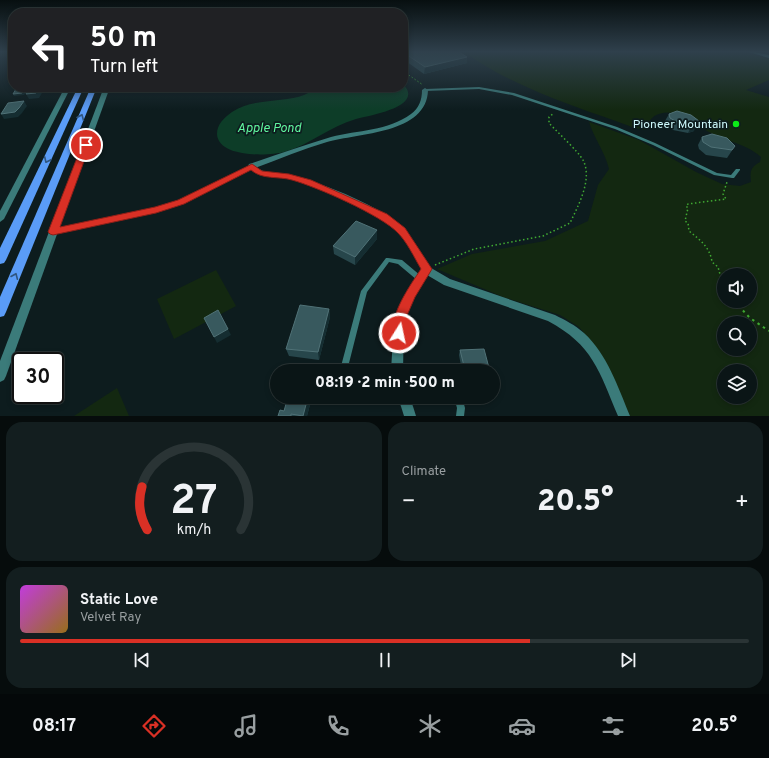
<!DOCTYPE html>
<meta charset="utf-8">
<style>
:root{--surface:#0a1516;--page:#131e1f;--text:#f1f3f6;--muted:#999fa1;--line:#2a3435;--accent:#d93025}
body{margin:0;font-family:Overpass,sans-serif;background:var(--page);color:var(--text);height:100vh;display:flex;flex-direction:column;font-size:15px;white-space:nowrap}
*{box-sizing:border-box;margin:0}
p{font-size:13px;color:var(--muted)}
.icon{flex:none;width:22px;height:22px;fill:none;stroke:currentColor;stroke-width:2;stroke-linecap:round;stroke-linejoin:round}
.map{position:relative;height:416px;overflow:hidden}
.panel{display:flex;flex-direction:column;gap:6px;padding:6px;background:#060c0c;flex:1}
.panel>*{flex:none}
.banner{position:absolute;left:8px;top:8px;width:400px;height:84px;border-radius:16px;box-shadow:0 2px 6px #0003,0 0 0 1px var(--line);background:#202124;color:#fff;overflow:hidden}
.tools{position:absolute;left:717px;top:268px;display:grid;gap:8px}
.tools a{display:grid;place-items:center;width:40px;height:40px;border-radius:50%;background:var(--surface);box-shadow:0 2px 6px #0003,0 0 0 1px var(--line);font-size:20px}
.speed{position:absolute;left:12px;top:352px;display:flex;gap:8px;font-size:20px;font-weight:700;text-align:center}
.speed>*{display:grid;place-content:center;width:52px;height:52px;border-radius:50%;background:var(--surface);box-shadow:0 2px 6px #0003,0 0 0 1px var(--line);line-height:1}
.speed .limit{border:2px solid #111;border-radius:6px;background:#fff;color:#111}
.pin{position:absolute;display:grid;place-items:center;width:34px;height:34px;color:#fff;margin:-17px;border:2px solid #fff;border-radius:50%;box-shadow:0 1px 4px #0007}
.me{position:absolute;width:44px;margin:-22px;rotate:10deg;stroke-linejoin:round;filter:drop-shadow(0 0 3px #0008)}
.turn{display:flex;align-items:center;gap:14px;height:84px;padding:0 16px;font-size:18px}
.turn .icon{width:52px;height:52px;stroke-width:2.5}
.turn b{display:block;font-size:28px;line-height:34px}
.big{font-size:30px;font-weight:800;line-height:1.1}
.panel .widget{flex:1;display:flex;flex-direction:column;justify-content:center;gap:6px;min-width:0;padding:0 14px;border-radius:16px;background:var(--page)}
.panel .dial{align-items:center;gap:0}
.dial svg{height:104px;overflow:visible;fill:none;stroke:var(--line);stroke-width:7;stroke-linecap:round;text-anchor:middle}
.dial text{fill:var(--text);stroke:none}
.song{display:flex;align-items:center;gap:12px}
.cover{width:48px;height:48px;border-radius:6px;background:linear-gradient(135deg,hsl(290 70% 55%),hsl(40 70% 35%))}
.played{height:4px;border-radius:2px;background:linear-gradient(90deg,var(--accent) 70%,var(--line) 70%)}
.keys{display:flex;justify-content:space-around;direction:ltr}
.heat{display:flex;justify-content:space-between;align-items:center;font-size:22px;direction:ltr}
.panel .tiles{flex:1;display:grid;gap:6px;grid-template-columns:1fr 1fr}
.widget:last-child{grid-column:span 2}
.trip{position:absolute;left:270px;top:364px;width:230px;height:40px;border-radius:20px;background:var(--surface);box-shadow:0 2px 6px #0003,0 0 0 1px var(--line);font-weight:800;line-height:40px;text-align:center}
.tab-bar{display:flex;height:64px;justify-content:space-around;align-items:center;background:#040809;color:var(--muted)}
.tab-bar .icon{width:28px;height:28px}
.tab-bar .on{color:var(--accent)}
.tab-bar b{font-size:18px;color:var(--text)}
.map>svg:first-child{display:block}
.green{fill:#132811;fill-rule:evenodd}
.water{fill:#0d3d28}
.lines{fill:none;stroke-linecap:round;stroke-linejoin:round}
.path-far2{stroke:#40aa33;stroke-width:1;stroke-dasharray:1.5 2;stroke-linecap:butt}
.path-far1{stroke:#40aa33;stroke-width:1.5;stroke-dasharray:1.5 2.5;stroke-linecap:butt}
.path{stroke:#40aa33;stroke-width:2;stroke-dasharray:2.5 4;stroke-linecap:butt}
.service{fill:#3b7b7a;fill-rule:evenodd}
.minor{fill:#3b7b7a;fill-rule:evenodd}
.tertiary{fill:#3b7b7a;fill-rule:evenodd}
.primary{fill:#5a9cf7;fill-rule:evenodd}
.wall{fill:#27464b}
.shaded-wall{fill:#152d31}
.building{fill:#38595e;stroke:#507277}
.oneway{stroke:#305680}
.route{fill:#d93025;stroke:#8d1f18}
.poi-dot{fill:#0ce917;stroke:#0d1c1e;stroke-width:1.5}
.labels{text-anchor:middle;stroke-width:3.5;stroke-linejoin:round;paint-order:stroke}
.far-poi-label{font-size:12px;fill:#cdf9fc;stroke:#0d1c1e;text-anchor:end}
.far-water-label{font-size:13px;font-style:italic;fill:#60f79f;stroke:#0d1c1e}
</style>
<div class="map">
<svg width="769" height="416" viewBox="0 0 769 416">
<rect width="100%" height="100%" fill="#0d1c1e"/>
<!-- green -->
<g class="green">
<path d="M464,52H744L769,59V80L746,90L769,97V416H630L600,352L579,327L560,315L503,297L437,269L472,254L545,241L588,221L598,185L609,169C605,152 594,138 589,122L639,140L696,172L722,184L740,186L751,182C750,172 750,167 760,162L761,157C744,142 722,141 704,129L715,127C694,119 655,97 645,130L635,128C577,107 514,88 464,52ZM724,275H750V301H724ZM724,323H750V349H724ZM724,371H750V397H724Z"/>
<polygon points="216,270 236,306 174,339 157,299"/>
<polygon points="117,388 129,416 74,416"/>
</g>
<!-- water -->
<path class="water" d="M403,84C426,107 367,116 356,119C330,126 310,145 284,152C269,156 218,158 217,134C217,124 224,118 232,112C248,101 268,102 287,99C295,98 303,96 310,92C314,91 317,87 321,87C348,85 376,87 403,87Z"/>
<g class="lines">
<!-- path-far2 -->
<polyline class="path-far2" points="403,71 423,85"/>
<!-- path-far1 -->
<g class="path-far1">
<path d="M435,265L474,249L543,236L570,223C578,206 593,179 583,160C578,151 557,132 549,123V117L554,113"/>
<path d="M724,289L718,267L712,262C710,247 700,240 689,231L688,223L685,221L688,208L686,206L688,204L726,199L723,194L727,182"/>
</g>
<!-- path -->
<polyline class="path" points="734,301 750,318 769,331"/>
<!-- service -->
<g class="service">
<polygon points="479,87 514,93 617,127 655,143 717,173 731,175 736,169 740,169 740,170 734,178 732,178 714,175 653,145 615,129 512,95 479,89 425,91 423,90 425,89"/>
<path d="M250,165C255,165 257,168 261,170C265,172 268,173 273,174C281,175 289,175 297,177C327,185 381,206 403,229C414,240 421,254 428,267L429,269L428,271H424C417,258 410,243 399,232C378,209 325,188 295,180C280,175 264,179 252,168L183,203L156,212L53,234L51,233L50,232L51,231L53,230L155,208L179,201Z"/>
<polygon points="386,258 388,258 402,260 421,276 422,278 421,280 417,280 398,264 389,262 367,292 348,367 356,369 357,371 341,371 340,370 361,291"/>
<polygon points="454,397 462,397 465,408 464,416 456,416 457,408"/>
</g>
<!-- minor -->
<g class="minor">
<path d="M425,88L428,90C427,134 358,133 327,142C303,149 279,159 255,168H249L248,166L249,164C277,155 304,145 331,137C358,130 388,131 411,114C419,108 422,100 422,90Z"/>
<path d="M426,265L450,279L555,315C565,320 575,325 584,333C607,354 618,387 630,416H618C599,371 593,345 548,321L444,285L427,275L414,297L404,320L403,371H391L394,320L407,292L423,266Z"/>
<polygon points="398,397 410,397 416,416 404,416"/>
</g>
<!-- tertiary -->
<g class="tertiary">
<polygon points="749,52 755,52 769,55 769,58"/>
<polygon points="65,87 71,87 4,219 0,222 0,211"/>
<polygon points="104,87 110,87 6,376 4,380 0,382 0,361"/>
</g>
<!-- primary -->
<g class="primary">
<polygon points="78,87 84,87 6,260 4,263 0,264 0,248"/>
<polygon points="91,87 97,87 6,312 4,316 0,317 0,297"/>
</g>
</g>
<!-- wall -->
<g class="wall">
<polygon points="403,52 467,57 467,63 424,74 403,59"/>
<polygon points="669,114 691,115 694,131 688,133 673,130 666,125 665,121"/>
<polygon points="702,137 735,146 727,158 706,155 699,149 698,145"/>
<polygon points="377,239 355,265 334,254 333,246"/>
<polygon points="329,309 330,317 319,360 289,356 286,349"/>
<polygon points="460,350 489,368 488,371 462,371 459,355"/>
<polygon points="288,397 312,397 307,416 278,416 284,411"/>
</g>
<!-- shaded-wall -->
<g class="shaded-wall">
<polygon points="467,57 467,63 424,74 425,67"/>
<polygon points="39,87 43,87 43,88 42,89 43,91 39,98 29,99 26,94"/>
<polygon points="25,88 27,91 24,95 14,96 13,94"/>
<polygon points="24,101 27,106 22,113 18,117 4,119 1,114"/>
<polygon points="698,123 694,131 688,133 692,125"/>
<polygon points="377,230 377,239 355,265 355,257"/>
<polygon points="329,309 330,317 319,360 318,352"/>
<polygon points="228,329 231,335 217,343 214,337"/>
<polygon points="308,397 312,397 307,416 303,416"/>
</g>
<!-- building -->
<g class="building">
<polygon points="403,52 459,52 467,57 425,67"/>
<polygon points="30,87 40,87 36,93 26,94"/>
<polygon points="25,88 22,93 13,94 16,89"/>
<polygon points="24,101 19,108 15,112 1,114 8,103"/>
<polygon points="677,111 691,115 699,121 698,123 692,125 677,122 670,118 669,114"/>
<polygon points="712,134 727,138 735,146 732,150 711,147 703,142 702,137"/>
<polygon points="356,221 377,230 355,257 333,246"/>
<polygon points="300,305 329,309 318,352 286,349"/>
<polygon points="218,310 228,329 214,337 204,318"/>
<polygon points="484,349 489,368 465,370 460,350"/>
<polygon points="288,397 308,397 303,416 291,414 291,416 278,416 280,410 284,411"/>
</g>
<!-- one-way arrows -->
<defs><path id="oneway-chevron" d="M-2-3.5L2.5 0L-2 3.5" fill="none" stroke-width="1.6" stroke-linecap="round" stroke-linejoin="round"/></defs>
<g class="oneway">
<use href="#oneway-chevron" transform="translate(81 117) rotate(-67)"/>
<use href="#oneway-chevron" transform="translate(47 160) rotate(115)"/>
<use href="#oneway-chevron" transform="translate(15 276) rotate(-67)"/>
</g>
<!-- sky -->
<linearGradient id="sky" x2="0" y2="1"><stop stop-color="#070f10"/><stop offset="0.47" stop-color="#2f404c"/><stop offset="1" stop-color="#2f404c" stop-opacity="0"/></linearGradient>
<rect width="769" height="110" fill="url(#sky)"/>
<!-- route -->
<path class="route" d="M86,143L90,145L60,227L155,207L178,200L252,164L262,171L289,174L311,180L387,214L405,228L432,269L415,297L405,320L403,337L399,338L395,337C386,319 411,284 421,269C414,257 407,242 398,233C381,215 317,187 292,180C278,176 262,180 251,170L184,204L156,213L53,235L50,234L48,232L82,145Z"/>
<!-- markers -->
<circle class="poi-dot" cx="736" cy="124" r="4"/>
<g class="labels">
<!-- far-poi labels -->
<g class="far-poi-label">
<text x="728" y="128">Pioneer Mountain</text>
</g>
<!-- far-water labels -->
<g class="far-water-label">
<text x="269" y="132">Apple Pond</text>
</g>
</g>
</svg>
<div class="tools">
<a><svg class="icon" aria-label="sound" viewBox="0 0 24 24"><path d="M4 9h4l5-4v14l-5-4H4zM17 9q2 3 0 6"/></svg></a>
<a><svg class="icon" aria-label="search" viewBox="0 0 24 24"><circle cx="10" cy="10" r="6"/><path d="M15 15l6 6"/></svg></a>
<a><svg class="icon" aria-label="layers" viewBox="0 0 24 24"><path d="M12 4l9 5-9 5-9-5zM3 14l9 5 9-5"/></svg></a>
</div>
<div class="speed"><div class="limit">30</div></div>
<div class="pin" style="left:86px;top:145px;background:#d93025"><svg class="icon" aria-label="arrive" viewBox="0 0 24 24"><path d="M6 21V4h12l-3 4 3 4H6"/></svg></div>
<svg class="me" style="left:399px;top:333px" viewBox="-20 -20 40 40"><circle r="17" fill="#d93025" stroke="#fff" stroke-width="3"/><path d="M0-11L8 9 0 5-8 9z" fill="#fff"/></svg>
<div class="trip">08:19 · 2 min · 500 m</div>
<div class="banner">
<div class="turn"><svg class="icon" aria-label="left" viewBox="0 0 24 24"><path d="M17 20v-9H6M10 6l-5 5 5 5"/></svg><div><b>50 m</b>Turn left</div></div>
</div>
</div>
<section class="panel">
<div class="tiles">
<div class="widget dial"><svg viewBox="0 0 100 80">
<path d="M14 69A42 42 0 1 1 86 69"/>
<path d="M14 69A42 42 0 0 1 10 36" stroke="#d93025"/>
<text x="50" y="56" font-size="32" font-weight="700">27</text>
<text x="50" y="72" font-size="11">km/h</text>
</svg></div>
<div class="widget"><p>Climate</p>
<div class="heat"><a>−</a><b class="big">20.5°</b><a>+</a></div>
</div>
<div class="widget">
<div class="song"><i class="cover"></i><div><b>Static Love</b><p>Velvet Ray</p></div></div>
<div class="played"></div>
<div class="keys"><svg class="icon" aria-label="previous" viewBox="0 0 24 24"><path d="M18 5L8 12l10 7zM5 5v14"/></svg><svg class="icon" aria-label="pause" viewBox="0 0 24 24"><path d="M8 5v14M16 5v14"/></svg><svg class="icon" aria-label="next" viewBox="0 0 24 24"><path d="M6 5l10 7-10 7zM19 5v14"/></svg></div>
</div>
</div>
</section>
<nav class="tab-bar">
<b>08:17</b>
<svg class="icon on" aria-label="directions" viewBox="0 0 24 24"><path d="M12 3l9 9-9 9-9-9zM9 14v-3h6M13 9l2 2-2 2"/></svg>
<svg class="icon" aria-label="music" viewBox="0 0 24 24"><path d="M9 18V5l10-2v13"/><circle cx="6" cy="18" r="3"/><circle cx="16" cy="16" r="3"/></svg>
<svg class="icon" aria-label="phone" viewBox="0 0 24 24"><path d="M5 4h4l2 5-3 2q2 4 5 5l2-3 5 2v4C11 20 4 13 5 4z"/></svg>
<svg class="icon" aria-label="climate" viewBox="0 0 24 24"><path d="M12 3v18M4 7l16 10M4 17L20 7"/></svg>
<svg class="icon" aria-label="car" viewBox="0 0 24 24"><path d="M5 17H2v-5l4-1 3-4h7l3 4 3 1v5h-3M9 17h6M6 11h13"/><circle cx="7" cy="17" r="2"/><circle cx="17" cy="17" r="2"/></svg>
<svg class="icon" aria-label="filters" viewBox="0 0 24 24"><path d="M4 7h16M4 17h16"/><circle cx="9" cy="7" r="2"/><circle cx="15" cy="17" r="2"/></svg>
<b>20.5°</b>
</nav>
